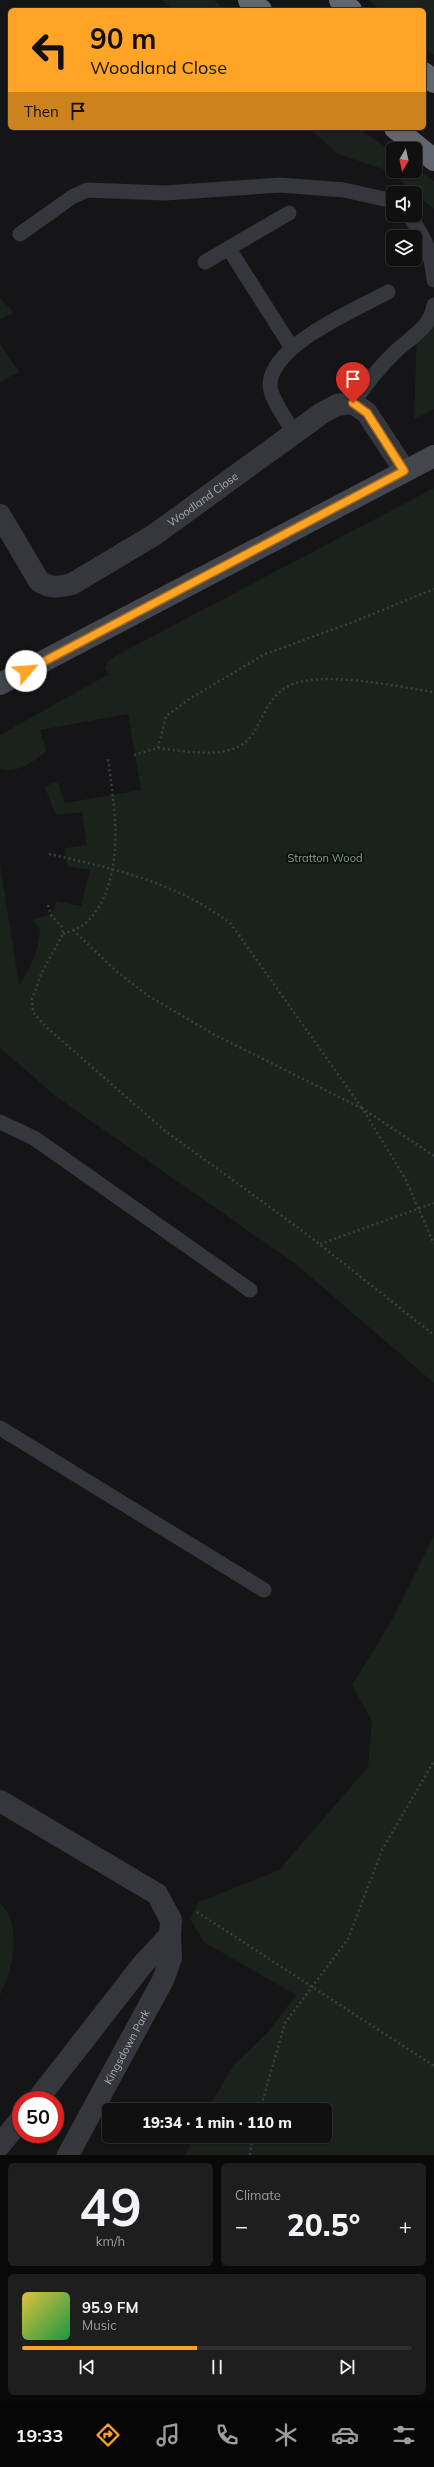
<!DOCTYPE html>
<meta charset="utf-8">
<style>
:root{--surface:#101011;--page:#1e1e1f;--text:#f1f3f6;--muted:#9c9d9f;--line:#303031;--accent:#ffa425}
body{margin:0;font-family:Mulish,sans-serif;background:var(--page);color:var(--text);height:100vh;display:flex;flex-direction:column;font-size:15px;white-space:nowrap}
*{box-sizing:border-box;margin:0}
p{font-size:13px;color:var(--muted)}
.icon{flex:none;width:22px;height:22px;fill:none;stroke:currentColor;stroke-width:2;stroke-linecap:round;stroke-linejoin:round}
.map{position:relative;height:2155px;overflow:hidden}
.panel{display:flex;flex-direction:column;gap:8px;padding:8px;background:#090909;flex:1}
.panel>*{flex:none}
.top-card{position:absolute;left:8px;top:8px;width:418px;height:122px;border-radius:6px;box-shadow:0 1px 3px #0004,0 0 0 1px var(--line);background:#ffa425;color:#111;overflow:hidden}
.needle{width:26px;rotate:189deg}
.controls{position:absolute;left:386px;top:142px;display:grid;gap:8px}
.controls a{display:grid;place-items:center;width:36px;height:36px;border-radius:6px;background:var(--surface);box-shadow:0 1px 3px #0004,0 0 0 1px var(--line);font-size:20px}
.speed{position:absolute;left:12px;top:2091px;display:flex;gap:8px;font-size:20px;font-weight:700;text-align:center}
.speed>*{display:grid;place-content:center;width:52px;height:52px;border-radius:50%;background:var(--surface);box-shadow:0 1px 3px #0004,0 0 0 1px var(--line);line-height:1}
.speed .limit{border:6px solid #d22;background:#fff;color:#111}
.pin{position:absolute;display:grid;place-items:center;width:34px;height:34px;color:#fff;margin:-41px -17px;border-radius:50% 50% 50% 0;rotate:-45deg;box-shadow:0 0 4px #0007}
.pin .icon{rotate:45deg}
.me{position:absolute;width:44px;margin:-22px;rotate:63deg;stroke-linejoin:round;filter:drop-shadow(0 0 3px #0008)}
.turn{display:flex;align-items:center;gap:14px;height:84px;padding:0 16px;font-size:18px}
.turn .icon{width:52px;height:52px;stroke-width:2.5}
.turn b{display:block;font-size:28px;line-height:34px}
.then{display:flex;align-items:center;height:38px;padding:0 16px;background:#0003;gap:8px;font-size:15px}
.big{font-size:30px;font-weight:800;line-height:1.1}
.panel .widget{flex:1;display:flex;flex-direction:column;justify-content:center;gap:6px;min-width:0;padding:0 14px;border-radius:6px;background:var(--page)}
.panel .dial{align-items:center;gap:0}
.dial b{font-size:52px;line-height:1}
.song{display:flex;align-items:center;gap:12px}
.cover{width:48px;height:48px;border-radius:6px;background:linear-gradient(135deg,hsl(50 70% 55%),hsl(140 70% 35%))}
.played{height:4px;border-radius:2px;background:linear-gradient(90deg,var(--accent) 45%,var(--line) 45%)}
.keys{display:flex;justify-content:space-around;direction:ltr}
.heat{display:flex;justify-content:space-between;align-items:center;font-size:22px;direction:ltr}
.panel .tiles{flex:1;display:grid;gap:8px;grid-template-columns:1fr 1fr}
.widget:last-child{grid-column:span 2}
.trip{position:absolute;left:102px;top:2103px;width:230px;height:40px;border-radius:6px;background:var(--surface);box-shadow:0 1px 3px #0004,0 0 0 1px var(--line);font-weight:800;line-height:40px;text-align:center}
.menu{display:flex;height:64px;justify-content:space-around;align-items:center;background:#060607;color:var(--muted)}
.menu .icon{width:28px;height:28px}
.menu .on{color:var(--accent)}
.menu b{font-size:18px;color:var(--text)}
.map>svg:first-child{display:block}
.green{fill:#1a221b}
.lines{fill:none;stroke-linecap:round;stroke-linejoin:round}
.path{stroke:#3b3e43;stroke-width:2.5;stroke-dasharray:2 3;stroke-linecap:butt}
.lane{stroke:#35373c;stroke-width:15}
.street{stroke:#35373c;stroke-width:22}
.secondary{stroke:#43464c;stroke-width:22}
.highway{stroke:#61656e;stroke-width:22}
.route-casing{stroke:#a66b18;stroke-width:10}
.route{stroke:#ffa425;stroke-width:7}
.labels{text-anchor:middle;stroke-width:4;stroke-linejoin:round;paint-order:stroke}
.street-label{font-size:11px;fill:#a5adb8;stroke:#101012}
.park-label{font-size:11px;fill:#7ca57b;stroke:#101012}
</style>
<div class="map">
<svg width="434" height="2155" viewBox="0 0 434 2155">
<rect width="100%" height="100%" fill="#151517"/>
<!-- green -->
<g class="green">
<polygon points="162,0 214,0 225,10 174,10"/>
<polygon points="369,0 434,0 434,55 424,46 424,10 381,10"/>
<polygon points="309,128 358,128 393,152 393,171 415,171 415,168 434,181 434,209 389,171 338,154"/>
<polygon points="0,298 14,312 0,320"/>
<polygon points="434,317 434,409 414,419 417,328"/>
<polygon points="0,344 19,372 0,382"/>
<path d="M434,488V1383L297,1265L58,1098L0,1048V863L19,986C31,968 38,951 40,930L33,919C47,916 54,916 56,901L81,906L90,870L67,866L65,848L87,845L82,812L56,815L45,788L53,782L58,783L65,803L141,790L128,714L40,730L46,751C34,762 17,774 0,769V735L109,674L105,669L108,661L117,655Z"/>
<polygon points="434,1535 434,2155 185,2155 194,2136 325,2136 325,2110 207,2110 234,2065 269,2031 296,1995 204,1942 190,1919 199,1902 279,1870 368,1767 372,1721 352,1685 391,1622"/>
<path d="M0,1903C23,1926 13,1969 0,1995Z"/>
</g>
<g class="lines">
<!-- path -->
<g class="path">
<path d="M158,748C187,751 236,763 254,732C263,717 269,698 285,688C316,668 398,687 434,692"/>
<polyline points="134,755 158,748 166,716 191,698 265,654 348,624 434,589"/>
<path d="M49,854C112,868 179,883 231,924L362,1108"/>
<polyline points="48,905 51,915 62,927 63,934 42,972 32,999 33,1012 45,1026 164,1130 304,1232 434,1335"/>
<polyline points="73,930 115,970 147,995 215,1035 361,1108"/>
<path d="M63,934C68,932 75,930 80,927C91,921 99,908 104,897C123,851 114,806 108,759"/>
<polyline points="434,1156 362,1108 405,1178 434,1244"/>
<polyline points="320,1244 434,1203"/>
<polyline points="197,1912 434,2066"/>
<polyline points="260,2110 285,2023 348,1939 382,1850 434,1761"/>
<polyline points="250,2155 253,2136"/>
</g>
<!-- lane -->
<g class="lane">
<path d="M409,215C425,239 431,250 434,280"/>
<polyline points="20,234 72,197 87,190 165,193 280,185 344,190 393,201"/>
<polyline points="229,249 292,348"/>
<polyline points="205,262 289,213"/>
<path d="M353,403C366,384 379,367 396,351C411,337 431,327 434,305"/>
<path d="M294,433C288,422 269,397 270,384C272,344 357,309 388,292"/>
<polyline points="0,1122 34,1138 250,1290"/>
<polyline points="0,1428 264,1590"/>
</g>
<!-- street -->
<g class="street">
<path id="s1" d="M0,515L39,581C51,589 59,587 72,584L154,535L322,413L337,405L353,403L367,413L405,471"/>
<polyline points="0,1801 157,1894 171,1920 170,1935 143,1964 37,2100"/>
<polyline points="0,2145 21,2119"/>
<path id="s2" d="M68,2155L163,1980L171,1958L170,1935"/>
</g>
<!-- secondary -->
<polyline class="secondary" points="0,684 434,456"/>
<!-- highway -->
<g class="highway">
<polyline points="249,0 261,10"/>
<polyline points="340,0 351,10"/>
<polyline points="424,73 434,82"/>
<polyline points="395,128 434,160"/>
</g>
</g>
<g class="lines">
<defs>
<polyline id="route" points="26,671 404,471 367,413 353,403"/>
</defs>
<!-- route casing -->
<use href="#route" class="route-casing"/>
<!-- route -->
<use href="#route" class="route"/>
</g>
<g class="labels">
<!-- street labels -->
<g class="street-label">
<text dy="4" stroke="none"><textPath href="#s1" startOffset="267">Woodland Close</textPath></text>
<text dy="4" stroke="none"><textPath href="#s2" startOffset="123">Kingsdown Park</textPath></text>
</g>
<!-- park labels -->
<g class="park-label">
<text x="325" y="862">Stratton Wood</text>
</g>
</g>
</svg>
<div class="controls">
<a><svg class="needle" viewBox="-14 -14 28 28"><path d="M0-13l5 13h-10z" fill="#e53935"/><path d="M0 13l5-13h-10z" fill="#9c9d9f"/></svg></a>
<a><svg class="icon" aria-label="sound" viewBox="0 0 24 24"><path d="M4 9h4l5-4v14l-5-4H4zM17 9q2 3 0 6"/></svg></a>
<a><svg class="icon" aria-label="layers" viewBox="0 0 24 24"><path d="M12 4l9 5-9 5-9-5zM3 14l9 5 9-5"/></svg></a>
</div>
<div class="speed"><div class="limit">50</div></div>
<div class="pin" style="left:353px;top:403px;background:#d93025"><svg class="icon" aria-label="arrive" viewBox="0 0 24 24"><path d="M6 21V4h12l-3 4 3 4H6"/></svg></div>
<svg class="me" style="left:26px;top:671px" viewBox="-20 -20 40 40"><circle r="19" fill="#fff"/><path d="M0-13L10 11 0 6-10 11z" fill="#ffa425"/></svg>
<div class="trip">19:34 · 1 min · 110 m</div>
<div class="top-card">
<div class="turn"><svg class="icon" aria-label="left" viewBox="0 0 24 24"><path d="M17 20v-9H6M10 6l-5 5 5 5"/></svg><div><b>90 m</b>Woodland Close</div></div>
<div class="then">Then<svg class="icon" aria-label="arrive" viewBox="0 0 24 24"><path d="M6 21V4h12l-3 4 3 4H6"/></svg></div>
</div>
</div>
<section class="panel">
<div class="tiles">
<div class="widget dial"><b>49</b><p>km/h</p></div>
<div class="widget"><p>Climate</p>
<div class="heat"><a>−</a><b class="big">20.5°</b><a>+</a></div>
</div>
<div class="widget">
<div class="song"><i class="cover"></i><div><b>95.9 FM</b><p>Music</p></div></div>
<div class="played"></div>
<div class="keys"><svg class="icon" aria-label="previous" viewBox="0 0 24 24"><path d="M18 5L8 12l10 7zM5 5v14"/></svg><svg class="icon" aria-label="pause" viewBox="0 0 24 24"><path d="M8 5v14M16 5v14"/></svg><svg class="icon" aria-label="next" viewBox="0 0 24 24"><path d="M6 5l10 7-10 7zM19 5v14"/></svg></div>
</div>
</div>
</section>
<nav class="menu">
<b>19:33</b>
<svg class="icon on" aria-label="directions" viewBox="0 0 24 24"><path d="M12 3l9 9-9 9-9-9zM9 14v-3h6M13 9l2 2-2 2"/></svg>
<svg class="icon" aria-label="music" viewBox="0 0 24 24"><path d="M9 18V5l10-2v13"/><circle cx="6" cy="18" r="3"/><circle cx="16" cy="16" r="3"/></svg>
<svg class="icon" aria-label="phone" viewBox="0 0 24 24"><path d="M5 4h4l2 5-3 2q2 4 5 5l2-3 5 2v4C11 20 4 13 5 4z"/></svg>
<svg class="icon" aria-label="climate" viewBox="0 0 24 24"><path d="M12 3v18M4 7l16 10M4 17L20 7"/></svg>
<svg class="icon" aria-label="car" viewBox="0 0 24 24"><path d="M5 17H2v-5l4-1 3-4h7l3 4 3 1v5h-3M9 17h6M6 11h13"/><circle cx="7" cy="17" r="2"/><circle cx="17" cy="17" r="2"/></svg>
<svg class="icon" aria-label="filters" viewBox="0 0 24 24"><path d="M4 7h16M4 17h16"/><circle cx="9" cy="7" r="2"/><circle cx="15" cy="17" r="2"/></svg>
</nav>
